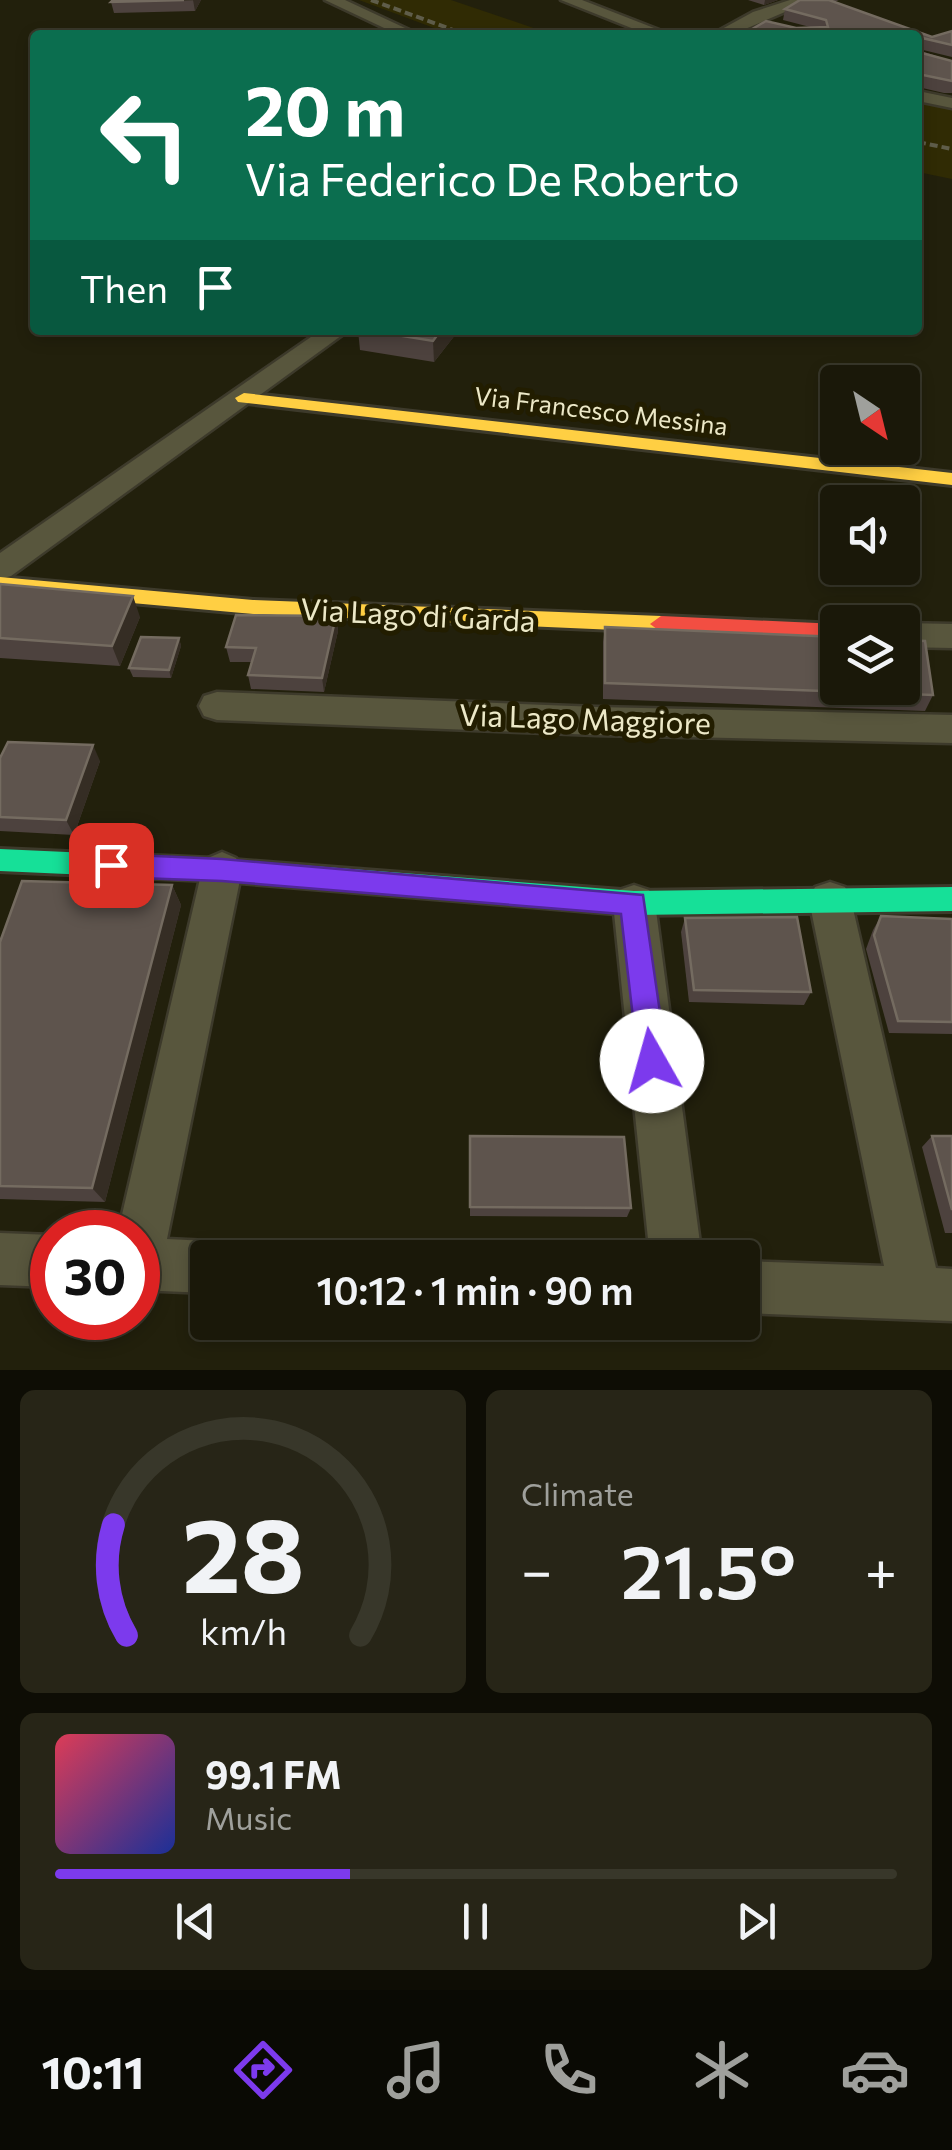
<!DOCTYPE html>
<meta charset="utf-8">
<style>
:root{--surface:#1a1809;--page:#272517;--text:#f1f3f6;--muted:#9fa09c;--line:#38372a;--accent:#7c3aed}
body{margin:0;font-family:Commissioner,sans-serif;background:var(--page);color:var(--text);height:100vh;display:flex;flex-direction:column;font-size:38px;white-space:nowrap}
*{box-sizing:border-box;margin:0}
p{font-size:32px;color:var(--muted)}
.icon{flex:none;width:55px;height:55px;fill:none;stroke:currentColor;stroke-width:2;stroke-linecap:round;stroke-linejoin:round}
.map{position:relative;height:1370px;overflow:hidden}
.side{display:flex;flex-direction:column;gap:20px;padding:20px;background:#0e0d05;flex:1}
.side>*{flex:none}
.banner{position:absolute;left:30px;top:30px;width:892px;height:305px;border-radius:10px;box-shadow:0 5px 15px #0003,0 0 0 2px var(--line);background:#0b6e4f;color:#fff;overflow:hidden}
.needle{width:65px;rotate:145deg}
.fabs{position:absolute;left:820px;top:365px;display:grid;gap:20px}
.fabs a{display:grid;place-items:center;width:100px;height:100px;border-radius:10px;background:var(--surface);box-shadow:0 5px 15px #0003,0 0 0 2px var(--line);font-size:50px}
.speed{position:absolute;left:30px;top:1210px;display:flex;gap:20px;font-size:50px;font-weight:700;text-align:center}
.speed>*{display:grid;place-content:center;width:130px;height:130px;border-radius:50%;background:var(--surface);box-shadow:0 5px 15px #0003,0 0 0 2px var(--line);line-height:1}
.speed .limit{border:15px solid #d22;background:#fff;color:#111}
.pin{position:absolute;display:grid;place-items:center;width:85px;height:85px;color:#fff;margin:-42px;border-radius:20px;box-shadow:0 5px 15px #0006}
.me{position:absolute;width:110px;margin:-55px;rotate:353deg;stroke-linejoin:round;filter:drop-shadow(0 0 8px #0008)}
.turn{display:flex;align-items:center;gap:35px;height:210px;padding:0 50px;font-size:45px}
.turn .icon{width:130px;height:130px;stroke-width:2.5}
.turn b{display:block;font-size:70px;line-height:85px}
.then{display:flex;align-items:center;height:95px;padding:0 50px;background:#0003;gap:20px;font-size:38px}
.big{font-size:75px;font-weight:600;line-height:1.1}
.side .tile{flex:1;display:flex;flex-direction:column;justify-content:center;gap:15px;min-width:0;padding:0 35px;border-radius:15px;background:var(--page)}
.side .dial{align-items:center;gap:0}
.dial svg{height:260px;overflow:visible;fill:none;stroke:var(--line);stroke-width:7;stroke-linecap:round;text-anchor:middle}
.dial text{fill:var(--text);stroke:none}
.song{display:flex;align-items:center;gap:30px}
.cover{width:120px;height:120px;border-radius:15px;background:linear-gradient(135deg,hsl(350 70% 55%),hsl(230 70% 35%))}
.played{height:10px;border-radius:5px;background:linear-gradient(90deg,var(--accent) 35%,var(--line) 35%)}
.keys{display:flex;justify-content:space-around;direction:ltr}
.heat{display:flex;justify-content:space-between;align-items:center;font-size:55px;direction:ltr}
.side .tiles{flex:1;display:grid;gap:20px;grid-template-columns:1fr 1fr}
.tile:last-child{grid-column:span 2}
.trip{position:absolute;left:190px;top:1240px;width:570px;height:100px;border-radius:10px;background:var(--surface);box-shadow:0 5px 15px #0003,0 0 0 2px var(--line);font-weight:600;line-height:100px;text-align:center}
.tabs{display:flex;height:160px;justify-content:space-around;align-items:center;background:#0a0a04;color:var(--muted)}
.tabs .icon{width:70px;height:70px}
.tabs .selected{color:var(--accent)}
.tabs b{font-size:45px;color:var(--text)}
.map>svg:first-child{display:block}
.built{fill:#302b04}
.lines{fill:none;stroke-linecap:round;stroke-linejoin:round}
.street-casing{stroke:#3d3a2b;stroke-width:5}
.fast-casing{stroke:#3d3a2b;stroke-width:6}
.slow-casing{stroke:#3d3a2b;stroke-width:6}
.jam-casing{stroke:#3d3a2b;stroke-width:6}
.street{fill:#58563d;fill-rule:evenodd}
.fast{fill:#16e098;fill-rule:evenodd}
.slow{fill:#ffcf43;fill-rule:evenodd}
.jam{fill:#f24e42;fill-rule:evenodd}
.rail{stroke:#5f5d4a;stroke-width:4;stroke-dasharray:8 4;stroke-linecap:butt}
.wall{fill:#4d423e}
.shaded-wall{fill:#352d24}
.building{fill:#5e544d;stroke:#746b60;stroke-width:2.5}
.route{fill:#7c3aed;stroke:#51269a;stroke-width:2.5}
.labels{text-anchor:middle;stroke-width:10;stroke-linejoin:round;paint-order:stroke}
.far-street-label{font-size:25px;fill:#ece8c7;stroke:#221d00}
.street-label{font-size:30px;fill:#ece8c7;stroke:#221d00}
</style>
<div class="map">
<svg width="952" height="1370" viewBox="0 0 952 1370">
<rect width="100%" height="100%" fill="#22200c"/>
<!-- built -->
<g class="built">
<polygon points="359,0 451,0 554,35 453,35"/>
<polygon points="918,100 952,108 952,179 918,172"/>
</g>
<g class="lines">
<defs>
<g id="street">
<polygon points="325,0 345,0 420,35 399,35"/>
<polygon points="561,0 582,0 672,35 649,35"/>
<polygon points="790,0 813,0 731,35 711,35 753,12"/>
<polygon points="918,91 952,98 952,108 918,101"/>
<polygon points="321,330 349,330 11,576 0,579 0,553"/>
<polygon points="902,623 952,624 952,648 902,647"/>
<polygon points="217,692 597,707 952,715 952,743 597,735 217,720 204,716 199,706 204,696"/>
<polygon points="222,852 236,858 242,870 167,1239 208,1241 226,1249 230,1258 208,1258 208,1293 138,1290 138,1232 118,1232 202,870 208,858"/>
<polygon points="830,882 845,887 851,900 936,1268 952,1269 952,1321 742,1313 742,1261 884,1266 809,900 815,887"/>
<polygon points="634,885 649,890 655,903 702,1258 650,1258 613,903 619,890"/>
<polygon points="0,1233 52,1235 52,1287 0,1285"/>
</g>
<polygon id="fast" points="0,849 222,859 634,891 952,887 952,911 634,915 222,881 0,871"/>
<g id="slow">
<polygon points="244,393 952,473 952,485 238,402 235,398"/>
<polygon points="0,577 253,600 661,616 672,624 661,632 253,614 0,591"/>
</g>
<polygon id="jam" points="661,616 838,624 838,640 661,632 650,624"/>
</defs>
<!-- street casing -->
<use href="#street" class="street-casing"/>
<!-- fast casing -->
<use href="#fast" class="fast-casing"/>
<!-- slow casing -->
<use href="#slow" class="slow-casing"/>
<!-- jam casing -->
<use href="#jam" class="jam-casing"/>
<!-- street -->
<use href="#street" class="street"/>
<!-- fast -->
<use href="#fast" class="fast"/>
<!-- slow -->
<use href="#slow" class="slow"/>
<!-- jam -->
<use href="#jam" class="jam"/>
<!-- rail -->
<g class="rail">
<polyline points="371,0 467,35"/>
<polyline points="918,142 952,149"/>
</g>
</g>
<!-- wall -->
<g class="wall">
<polygon points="201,0 195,11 114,13 111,2"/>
<polygon points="748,0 778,0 764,5"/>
<polygon points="800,0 839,0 834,2 932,37 952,31 952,57 919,49 796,28 810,27 783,20 785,9"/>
<polygon points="918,50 952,61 952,93 944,93 918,87"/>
<polygon points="358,330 459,330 434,362 360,350"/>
<polygon points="0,584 140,617 120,666 0,658"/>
<polygon points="336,616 338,631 324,692 251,689 248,675 251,662 230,662 226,647"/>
<polygon points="605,627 933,695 925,711 603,699 603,642"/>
<polygon points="179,638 181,646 171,678 133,677 129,668"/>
<polygon points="0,758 100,761 74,835 0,831"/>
<polygon points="172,885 181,905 105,1202 0,1199 0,942"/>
<polygon points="881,916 952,919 952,1034 889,1033 866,949 873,930"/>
<polygon points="685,918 811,992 804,1005 689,1002 681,932"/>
<polygon points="470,1136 631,1208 627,1217 470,1216"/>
<polygon points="932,1136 952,1136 952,1233 945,1233 922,1147"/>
</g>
<!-- shaded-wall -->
<g class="shaded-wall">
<polygon points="193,0 201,0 195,11"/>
<polygon points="765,0 778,0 764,5"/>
<polygon points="441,330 459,330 434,362 433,341"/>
<polygon points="133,596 140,617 120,666 112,646"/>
<polygon points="336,616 338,631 324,692 322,678"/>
<polygon points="179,638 181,646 171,678 169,670"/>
<polygon points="93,745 100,761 74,835 66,820"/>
<polygon points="172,885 181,905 105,1202 92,1188"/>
</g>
<!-- building -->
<g class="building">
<polygon points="113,0 184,0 111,2"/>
<polygon points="800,0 829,0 932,37 952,31 952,45 922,38 918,42 918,35 742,35 766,21 796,28 828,27 826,20 785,9"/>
<polygon points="918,48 918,52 952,61 952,81 918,74"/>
<polygon points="366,330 441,330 433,341"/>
<polygon points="0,584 133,596 112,646 0,638"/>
<polygon points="236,615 336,616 322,678 248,675 256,648 226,647"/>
<polygon points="605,627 838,637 838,688 902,688 902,640 925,641 933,695 605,683"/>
<polygon points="141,637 179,638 169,670 129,668"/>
<polygon points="8,742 93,745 66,820 0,817 0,758"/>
<polygon points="22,881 172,885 92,1188 0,1186 0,942"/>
<polygon points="881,916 952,919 952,1022 898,1021 874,935"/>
<polygon points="797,917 811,992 694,990 685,918"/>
<polygon points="470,1136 624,1137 631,1208 470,1207"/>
<polygon points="932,1136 952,1136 952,1210"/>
</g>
<!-- route -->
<polygon class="route" points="111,854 222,859 643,895 667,1061 663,1071 652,1076 642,1071 638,1061 621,914 222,881 111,877 102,873 98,865 102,857"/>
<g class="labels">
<!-- far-street labels -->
<g class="far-street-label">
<text transform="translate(601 411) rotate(7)" y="9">Via Francesco Messina</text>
</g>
<!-- street labels -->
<g class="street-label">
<text transform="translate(418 616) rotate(3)" y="10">Via Lago di Garda</text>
<text transform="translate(585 720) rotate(2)" y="10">Via Lago Maggiore</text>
</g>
</g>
</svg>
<div class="fabs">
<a><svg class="needle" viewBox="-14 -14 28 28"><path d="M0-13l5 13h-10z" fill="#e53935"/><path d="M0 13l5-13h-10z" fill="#9fa09c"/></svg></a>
<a><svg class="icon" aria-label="sound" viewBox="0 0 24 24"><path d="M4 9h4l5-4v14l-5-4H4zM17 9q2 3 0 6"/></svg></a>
<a><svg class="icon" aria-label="layers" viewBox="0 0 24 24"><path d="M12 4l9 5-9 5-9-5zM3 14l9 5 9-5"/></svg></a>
</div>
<div class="speed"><div class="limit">30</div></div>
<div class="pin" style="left:111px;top:865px;background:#d93025"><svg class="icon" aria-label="arrive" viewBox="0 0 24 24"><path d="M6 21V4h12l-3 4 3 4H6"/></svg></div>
<svg class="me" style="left:652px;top:1061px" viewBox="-20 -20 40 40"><circle r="19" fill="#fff"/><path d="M0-13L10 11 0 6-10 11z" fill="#7c3aed"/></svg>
<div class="trip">10:12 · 1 min · 90 m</div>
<div class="banner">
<div class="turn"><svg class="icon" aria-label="left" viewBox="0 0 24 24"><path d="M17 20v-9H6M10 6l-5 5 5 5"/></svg><div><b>20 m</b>Via Federico De Roberto</div></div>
<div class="then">Then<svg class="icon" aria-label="arrive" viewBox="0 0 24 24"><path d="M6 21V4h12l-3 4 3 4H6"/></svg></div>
</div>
</div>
<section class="side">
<div class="tiles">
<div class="tile dial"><svg viewBox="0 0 100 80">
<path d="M14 69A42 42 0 1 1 86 69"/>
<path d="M14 69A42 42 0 0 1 10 35" stroke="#7c3aed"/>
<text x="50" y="56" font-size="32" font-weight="700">28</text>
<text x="50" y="72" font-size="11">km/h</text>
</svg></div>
<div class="tile"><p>Climate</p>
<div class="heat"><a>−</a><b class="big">21.5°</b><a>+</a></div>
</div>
<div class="tile">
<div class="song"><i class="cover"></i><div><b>99.1 FM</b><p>Music</p></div></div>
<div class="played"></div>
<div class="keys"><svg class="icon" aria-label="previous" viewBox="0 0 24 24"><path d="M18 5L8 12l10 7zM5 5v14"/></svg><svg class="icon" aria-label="pause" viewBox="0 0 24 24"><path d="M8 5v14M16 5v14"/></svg><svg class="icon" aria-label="next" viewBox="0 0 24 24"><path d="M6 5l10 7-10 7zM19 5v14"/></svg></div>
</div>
</div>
</section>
<nav class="tabs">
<b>10:11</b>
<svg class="icon selected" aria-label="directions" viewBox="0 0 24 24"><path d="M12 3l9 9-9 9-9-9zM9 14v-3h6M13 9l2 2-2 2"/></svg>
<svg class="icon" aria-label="music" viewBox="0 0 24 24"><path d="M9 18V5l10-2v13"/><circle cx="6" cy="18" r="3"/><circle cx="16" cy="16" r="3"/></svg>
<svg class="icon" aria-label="phone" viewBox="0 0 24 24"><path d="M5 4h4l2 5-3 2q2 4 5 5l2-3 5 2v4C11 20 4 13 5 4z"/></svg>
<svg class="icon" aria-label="climate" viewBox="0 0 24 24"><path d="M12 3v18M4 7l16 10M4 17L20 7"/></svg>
<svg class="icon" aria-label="car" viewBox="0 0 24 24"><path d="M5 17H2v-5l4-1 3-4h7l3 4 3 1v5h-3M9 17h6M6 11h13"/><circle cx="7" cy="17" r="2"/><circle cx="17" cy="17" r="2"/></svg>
</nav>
